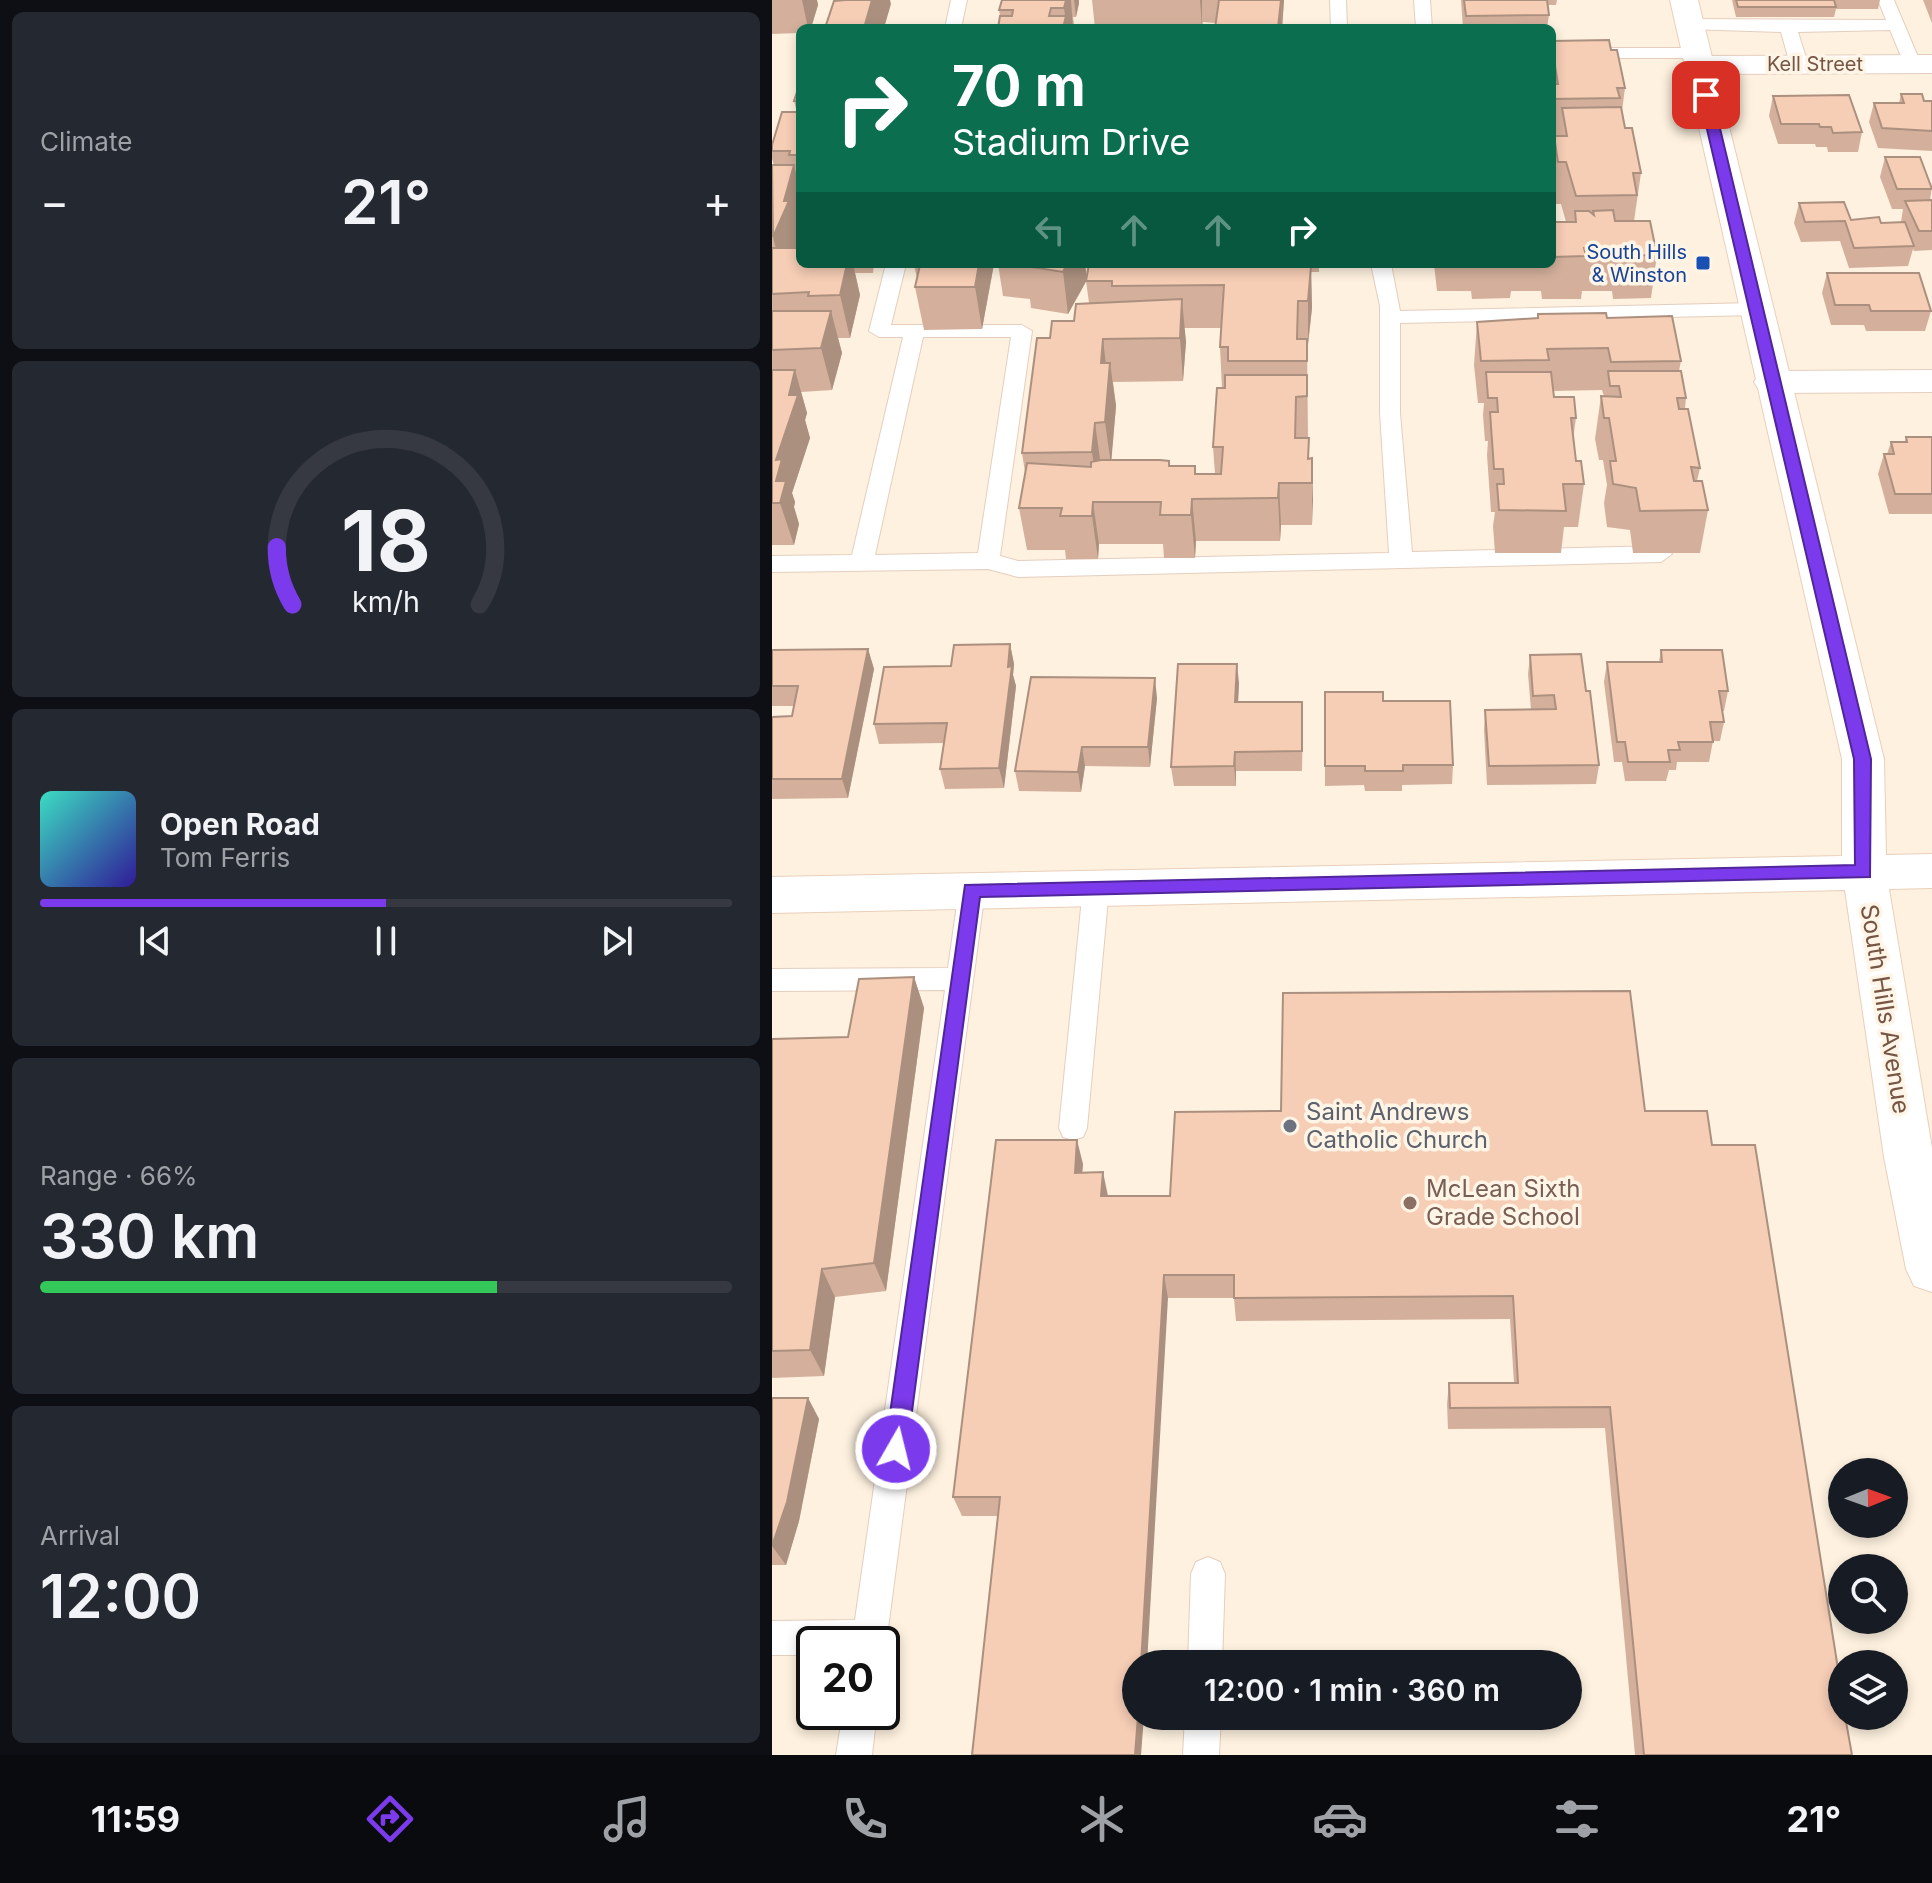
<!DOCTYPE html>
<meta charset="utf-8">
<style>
:root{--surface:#171b24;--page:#242831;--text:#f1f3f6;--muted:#9ea1a6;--line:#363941;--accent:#7c3aed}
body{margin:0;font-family:Inter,sans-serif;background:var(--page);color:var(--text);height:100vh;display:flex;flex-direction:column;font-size:30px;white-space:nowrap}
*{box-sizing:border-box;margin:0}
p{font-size:26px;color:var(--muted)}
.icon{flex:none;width:44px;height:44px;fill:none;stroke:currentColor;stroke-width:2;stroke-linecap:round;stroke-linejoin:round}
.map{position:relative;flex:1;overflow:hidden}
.drawer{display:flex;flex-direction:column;gap:12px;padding:12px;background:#0d0f14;width:772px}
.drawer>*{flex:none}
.banner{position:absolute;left:24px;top:24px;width:760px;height:244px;border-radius:12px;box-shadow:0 4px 12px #0003;background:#0b6e4f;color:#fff;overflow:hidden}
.needle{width:52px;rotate:89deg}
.tools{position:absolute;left:1056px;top:1458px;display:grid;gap:16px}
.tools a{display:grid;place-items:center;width:80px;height:80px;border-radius:50%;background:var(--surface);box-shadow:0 4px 12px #0003;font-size:40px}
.speed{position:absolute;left:24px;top:1626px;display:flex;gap:16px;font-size:40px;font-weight:700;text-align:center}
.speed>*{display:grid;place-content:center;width:104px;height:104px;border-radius:50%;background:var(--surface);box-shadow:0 4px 12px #0003;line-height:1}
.speed .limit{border:4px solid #111;border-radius:12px;background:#fff;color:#111}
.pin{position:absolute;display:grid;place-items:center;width:68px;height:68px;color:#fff;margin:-34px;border-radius:16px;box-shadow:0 4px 12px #0006}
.me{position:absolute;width:88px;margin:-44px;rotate:8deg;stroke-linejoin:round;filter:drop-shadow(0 0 6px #0008)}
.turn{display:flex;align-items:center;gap:28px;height:168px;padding:0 24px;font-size:36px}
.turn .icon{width:104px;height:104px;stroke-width:2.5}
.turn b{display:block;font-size:56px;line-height:68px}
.lanes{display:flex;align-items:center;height:76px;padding:0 24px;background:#0003;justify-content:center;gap:40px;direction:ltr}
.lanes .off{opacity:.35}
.big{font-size:60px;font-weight:600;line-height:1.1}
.drawer .card{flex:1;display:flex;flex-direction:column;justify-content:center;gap:12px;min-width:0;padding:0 28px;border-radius:12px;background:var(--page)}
.drawer .dial{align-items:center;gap:0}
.dial svg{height:208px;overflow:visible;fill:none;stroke:var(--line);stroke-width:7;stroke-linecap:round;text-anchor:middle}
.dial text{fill:var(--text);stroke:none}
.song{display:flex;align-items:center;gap:24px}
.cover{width:96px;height:96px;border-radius:12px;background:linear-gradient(135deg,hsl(170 70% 55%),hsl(250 70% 35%))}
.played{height:8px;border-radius:4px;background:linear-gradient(90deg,var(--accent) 50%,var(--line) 50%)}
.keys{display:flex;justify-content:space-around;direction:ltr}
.heat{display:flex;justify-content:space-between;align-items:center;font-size:44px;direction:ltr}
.charge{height:12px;border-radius:6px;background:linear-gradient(90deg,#34c759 66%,var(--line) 0)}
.trip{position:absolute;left:350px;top:1650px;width:460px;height:80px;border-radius:40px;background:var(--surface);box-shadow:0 4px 12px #0003;font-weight:600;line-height:80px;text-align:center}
.tabs{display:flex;height:128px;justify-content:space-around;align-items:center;background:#090b0e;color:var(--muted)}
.tabs .icon{width:56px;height:56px}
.tabs .on{color:var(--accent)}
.tabs b{font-size:36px;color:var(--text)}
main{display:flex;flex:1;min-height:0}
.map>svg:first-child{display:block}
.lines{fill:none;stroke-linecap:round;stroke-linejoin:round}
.lane-casing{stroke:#e5cebe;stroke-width:2}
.street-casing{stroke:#e5cebe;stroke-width:2}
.secondary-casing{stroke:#eacfba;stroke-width:2}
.lane{fill:#fff;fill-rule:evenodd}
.street{fill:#fff;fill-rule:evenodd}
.secondary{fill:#fff;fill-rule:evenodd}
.wall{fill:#d4b09c;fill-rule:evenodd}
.shaded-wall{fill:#ac907f}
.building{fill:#f6cdb5;stroke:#ac907f;stroke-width:2}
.route{fill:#7c3aed;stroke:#51269a;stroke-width:2}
.transit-dot{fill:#1a4fb4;stroke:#fff5e7;stroke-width:3}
.worship-dot{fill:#6b7280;stroke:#fff5e7;stroke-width:3}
.education-dot{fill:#8d6e63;stroke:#fff5e7;stroke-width:3}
.labels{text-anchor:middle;stroke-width:7;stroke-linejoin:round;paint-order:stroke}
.far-street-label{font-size:20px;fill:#765545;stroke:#fff5e7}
.far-transit-label{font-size:20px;fill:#164399;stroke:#fff5e7;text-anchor:end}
.street-label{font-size:24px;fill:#765545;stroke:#fff5e7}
.worship-label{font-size:24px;fill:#5b616d;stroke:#fff5e7;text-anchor:start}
.education-label{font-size:24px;fill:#785e54;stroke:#fff5e7;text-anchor:start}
</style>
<main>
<section class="drawer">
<div class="card"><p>Climate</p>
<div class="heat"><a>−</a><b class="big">21°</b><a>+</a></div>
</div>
<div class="card dial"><svg viewBox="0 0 100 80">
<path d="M14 69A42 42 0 1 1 86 69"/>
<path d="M14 69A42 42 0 0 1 8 47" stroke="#7c3aed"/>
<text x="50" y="56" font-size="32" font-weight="700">18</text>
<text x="50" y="72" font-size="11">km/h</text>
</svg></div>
<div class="card">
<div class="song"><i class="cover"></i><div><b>Open Road</b><p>Tom Ferris</p></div></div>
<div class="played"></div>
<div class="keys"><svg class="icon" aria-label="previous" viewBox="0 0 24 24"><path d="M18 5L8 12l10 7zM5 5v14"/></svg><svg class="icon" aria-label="pause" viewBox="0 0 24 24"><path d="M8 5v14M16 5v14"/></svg><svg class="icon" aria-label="next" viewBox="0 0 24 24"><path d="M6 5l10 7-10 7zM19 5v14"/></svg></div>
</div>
<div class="card"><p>Range · 66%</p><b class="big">330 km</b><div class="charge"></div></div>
<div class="card"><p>Arrival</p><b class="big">12:00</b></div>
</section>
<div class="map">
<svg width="1160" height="1755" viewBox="0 0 1160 1755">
<rect width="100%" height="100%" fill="#fef1df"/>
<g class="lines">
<defs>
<g id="lane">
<polygon points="179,0 195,0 189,28 173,28"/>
<polygon points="558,0 574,0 575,28 559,28"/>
<polygon points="642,0 658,0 660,28 644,28"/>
<polygon points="1106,0 1122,0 1149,64 1146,68 1134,68 1118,30 1026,32 1036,64 1027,69 1018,64 1009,32 917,29 909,24 917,19 1114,20"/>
<polygon points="780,48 924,48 933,53 924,58 780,58"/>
<path d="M114,264H134L119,325H250L260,331L228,556L246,561L617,553L608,413V306L599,264H619L628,311L983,303L993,309L983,315L628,323V413L640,552L889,546L900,554L889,562L246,577L216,569L0,572V556L80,555L131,337H107L97,331ZM151,337H239L206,553L103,555Z"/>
<polygon points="324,878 333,881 337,888 315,1128 311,1137 301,1140 291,1137 287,1128 311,888 315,881"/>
<polygon points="200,880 209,883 213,890 114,1644 110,1654 110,1644 42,1644 42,1655 0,1655 0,1621 83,1620 173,990 0,991 0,969 176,968 187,890 191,883"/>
<polygon points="436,1557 448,1562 453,1574 450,1664 416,1664 419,1574 424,1562"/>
<polygon points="71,1712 105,1712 100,1755 64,1755"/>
<polygon points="413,1716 449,1716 447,1755 411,1755"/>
</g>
<g id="street">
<polygon points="1160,55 1160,73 927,74 917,71 912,65 917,59 927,56"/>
<polygon points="1160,370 1160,392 999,393 987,390 982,382 987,374 999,371"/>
</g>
<polygon id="secondary" points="898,0 926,0 1112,759 1114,855 1160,854 1160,888 1117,889 1160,1148 1160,1292 1142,1286 1134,1269 1112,1157 1073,890 0,913 0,877 1070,856 1070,759"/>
</defs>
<!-- lane casing -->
<use href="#lane" class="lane-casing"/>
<!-- street casing -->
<use href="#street" class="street-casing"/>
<!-- secondary casing -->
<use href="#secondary" class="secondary-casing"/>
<!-- lane -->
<use href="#lane" class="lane"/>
<!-- street -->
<use href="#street" class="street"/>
<!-- secondary -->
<use href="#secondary" class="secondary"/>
</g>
<!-- wall -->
<g class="wall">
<polygon points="0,0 45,0 46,5 39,28 28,28 28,33 0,34"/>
<polygon points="230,0 307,0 307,3 304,17 301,17 302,24 228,16 227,10"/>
<polygon points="320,0 512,0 510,28 443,28 444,23 431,22 430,28 323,28"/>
<polygon points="689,0 785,0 784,5 776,5 777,15 775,28 691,28"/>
<polygon points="960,0 1108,0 1106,9 1064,9 1062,17 964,17"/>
<polygon points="1151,0 1160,0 1160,23"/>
<polygon points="780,41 839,50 853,88 850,111 853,128 869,173 862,221 885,255 879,298 841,299 840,291 810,291 809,299 770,299 769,291 739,291 738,298 700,299 699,291 665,291 662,264 780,264 780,222 794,222 789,204 782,204 780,192 781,141 780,141"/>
<polygon points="28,83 28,224 26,233 28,264 102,264 101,273 83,273 88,295 78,338 66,338 70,353 60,390 29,392 35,413 33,420 38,438 20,493 23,502 22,507 27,524 22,545 0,545 0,165 2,165 0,159 0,145 25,112 22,101"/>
<polygon points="1129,94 1152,101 1160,101 1160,151 1106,148 1097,122 1102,103 1127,103"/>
<polygon points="1001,96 1090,132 1086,152 1056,152 1055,147 1044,147 1043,144 1006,144 997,116"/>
<polygon points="1113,157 1160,187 1158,200 1160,200 1160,250 1142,251 1141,249 1136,266 1077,268 1068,241 1029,242 1022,223 1027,203 1079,220 1109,223 1129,222 1131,209 1120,209 1108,177"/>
<polygon points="222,264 210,329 152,330 143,287 145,278 142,265"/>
<path d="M226,264H313L315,277L317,264H547V272H539L540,308L536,344H535L536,438L537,459L540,458V525H509L508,541H424L423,558H392L391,544H327L326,559H294L293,550H255L247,508L253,472L250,453L278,338L302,321L317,303L314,281L296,314L259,308L258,299L231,296ZM412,328H449L448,347L450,388L441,447L443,474H424L423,466H397V461L339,460L344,406L341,382L411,381L414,342Z"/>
<polygon points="1055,273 1159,311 1153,331 1094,331 1092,325 1059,325 1050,293"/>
<polygon points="766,314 835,318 909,361 907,371 914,398 913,409 928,468 925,481 936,510 928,553 861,553 858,530 835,527 832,503 835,485 831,460 827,460 823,439 829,396 832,396 830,390 781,391 782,397 804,418 801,439 804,461 812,484 806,527 792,527 789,553 723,553 721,526 723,512 719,512 715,455 716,441 713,441 711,415 712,403 706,403 702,365 705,322 765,318"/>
<polygon points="1134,437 1160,437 1160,514 1117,514 1106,474 1112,454 1115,454 1119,442 1133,442"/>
<polygon points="238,644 242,664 241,675 244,686 232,788 173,789 168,769 172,743 107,744 102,724 179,666"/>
<polygon points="96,649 102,669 76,798 0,799 0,717 20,716 22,706 0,706 0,650"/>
<polygon points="889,650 956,691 952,711 950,711 952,722 948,741 941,741 937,762 905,762 904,770 897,770 894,781 853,781 850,762 842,762 832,682 835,662 887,662"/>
<polygon points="758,655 814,691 827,765 824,784 715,785 712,730 713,710 759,710 756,674"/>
<polygon points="467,683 466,702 531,721 530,771 464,771 464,786 402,786 399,767"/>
<polygon points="553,692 611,701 681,765 680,784 630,785 630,791 593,791 592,785 553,786"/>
<polygon points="385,698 378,767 313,766 309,792 247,791 243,771"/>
<polygon points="142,977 152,1008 114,1291 63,1297 52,1376 0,1378 0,1039 76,1037"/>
<polygon points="873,1111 940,1145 1080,1755 863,1755 833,1428 676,1429 675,1404 677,1383 742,1383 738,1319 464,1321 462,1298 396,1298 226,1516 190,1516 181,1497 311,1164 310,1173 336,1196 398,1196"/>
<polygon points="0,1398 36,1398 47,1419 27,1521 14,1565 0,1565"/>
</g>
<!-- shaded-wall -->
<g class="shaded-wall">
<polygon points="30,0 45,0 46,5 39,28 36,28"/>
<polygon points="100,0 118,0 119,4 112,28 92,28"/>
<polygon points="294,0 299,0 301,28 291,28 293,16 292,8"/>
<polygon points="302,0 307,0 307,3 304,17"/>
<polygon points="428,0 430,0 430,28"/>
<polygon points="509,0 512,0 510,28"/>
<polygon points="509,0 510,28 506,28"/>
<polygon points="22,165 28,189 28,224 26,233 28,244 12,279 1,237"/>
<polygon points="75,264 81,264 88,295 78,338 68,295"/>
<polygon points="207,264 222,264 210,329 203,287"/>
<polygon points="295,264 313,264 315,280 296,314 291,272"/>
<polygon points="539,266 540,308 536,344 536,301"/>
<polygon points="410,299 414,342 411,381 408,338"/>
<polygon points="59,311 70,353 60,390 49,348"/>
<polygon points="331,339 336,382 329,363"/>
<polygon points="338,363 344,406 339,465 333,422"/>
<polygon points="23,370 35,413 33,420 38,438 20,493 23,502 22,507 27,524 22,545 8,503 4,481 4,460 17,395"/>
<polygon points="323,423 329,466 326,495 320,452"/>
<polygon points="540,458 541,501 540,525"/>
<polygon points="507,483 509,525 508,541 506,498"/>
<polygon points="420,499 424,541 423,558 419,515"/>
<polygon points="321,502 327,544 326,559 320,516"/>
<polygon points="238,644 242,664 241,675 244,686 232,788 227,768"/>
<polygon points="96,649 102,669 76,798 70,779"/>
<polygon points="465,664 467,683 465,722 463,702"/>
<polygon points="383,678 385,698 378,767 376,747"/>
<polygon points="310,747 313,766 309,792 306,772"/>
<polygon points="463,752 464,771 464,786 462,766"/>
<polygon points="142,977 152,1008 114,1291 102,1263"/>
<polygon points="305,1140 311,1164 308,1197 303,1173"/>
<polygon points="331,1172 336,1196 329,1196"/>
<polygon points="50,1269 63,1297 52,1376 38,1350"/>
<polygon points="392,1275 396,1298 375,1664 369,1664"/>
<polygon points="36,1398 47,1419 27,1521 14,1565 0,1546"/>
<polygon points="366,1716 372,1716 369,1755 363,1755"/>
</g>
<!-- building -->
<g class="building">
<polygon points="74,0 100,0 92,28 53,28 62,1"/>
<polygon points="230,0 294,0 292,8 279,8 277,16 294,16 291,28 226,28 228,16 240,16 241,10 227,10"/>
<polygon points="447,0 509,0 506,28 443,28"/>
<polygon points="692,0 775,0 777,15 694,16"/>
<polygon points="964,0 1062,0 1064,7 966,7"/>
<polygon points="837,40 839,50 845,50 853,88 845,88 848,98 780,99 780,84 786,84 781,54 780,54 780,41"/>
<polygon points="28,83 28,101 22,101"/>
<polygon points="1129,94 1150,94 1152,101 1160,101 1160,131 1110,128 1102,103 1132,103"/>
<polygon points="1077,95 1090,132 1061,133 1059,127 1048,127 1047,124 1009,124 1001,96"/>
<polygon points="849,107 853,128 860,128 869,173 861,173 865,195 804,196 794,162 786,162 782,136 795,136 790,108"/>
<polygon points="10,112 28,112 28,155 17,155 18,151 0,151 0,145"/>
<polygon points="1113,157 1148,157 1160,189 1125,189"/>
<polygon points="0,165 22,165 12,201 17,201 1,237"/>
<polygon points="1160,200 1160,231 1147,231 1133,201"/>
<polygon points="1072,202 1079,220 1107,217 1109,223 1133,222 1142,246 1082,248 1073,221 1033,222 1027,203"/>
<polygon points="841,210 843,221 878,221 885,255 847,256 845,248 812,248 814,256 780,257 780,222 804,222 803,211 817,211 822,215 821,211"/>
<polygon points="0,248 28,248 28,264 75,264 68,295 36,296 37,292 0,294"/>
<polygon points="142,264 207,264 203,287 143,287 148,265 142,265"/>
<polygon points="254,264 295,264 291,272 253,266"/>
<polygon points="317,264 510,264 510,266 539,266 536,301 526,301 525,339 535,339 535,361 456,361 456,347 448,347 452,285 340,286 340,281 314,281"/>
<polygon points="1055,273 1147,273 1159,311 1099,311 1097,305 1063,305"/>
<polygon points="410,299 408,338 331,339 329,363 338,363 333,422 323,423 320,452 250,453 265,338 278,338 280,321 302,321 304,304"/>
<polygon points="0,311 59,311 49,348 0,350"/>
<polygon points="834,313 835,318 900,316 909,361 839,362 836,348 775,349 777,360 709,361 705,322 766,318 766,314"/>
<polygon points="0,370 23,370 17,395 26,395 4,460 10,459 4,481 14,481 8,503 0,503"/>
<polygon points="836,371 909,371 914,398 905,398 907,409 916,409 928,468 919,467 922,481 930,481 936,510 868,511 864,488 841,484 838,461 844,461 837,418 832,418 829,396 849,397 847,386 838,386"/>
<polygon points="714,372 779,372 782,397 802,397 804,418 799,418 804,461 809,461 812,484 791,484 794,511 727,510 725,484 732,484 731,469 722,469 718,412 726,412 725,398 716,398"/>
<polygon points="453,375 535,375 535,396 524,397 523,438 537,438 536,459 540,458 540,483 507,483 506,498 420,499 419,515 388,515 389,502 321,502 320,516 288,516 290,508 247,508 255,463 319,467 319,462 329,460 388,460 397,461 397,466 423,466 423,474 449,474 451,447 441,447 445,388 453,388"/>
<polygon points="1134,437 1160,437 1160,494 1123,494 1112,454 1122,454 1119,442 1135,442"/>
<polygon points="238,644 236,667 240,666 227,768 168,769 175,723 102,724 112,667 179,666 182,645"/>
<polygon points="96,649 70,779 0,779 0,717 20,716 26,686 0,686 0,650"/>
<polygon points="889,650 950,650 956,691 947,691 952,722 938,722 941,742 906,742 908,750 896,750 898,762 856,762 853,742 845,742 835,662 890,662"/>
<polygon points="809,654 814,691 818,691 827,765 717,766 713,710 784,709 782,695 761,696 758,655"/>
<polygon points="406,664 465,664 463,702 530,702 530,751 463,752 462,766 399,767"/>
<polygon points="259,677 383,678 376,747 310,747 306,772 243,771"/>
<polygon points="553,692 611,692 611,701 678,701 681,765 631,765 631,771 593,771 593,766 553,766"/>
<polygon points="142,977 102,1263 50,1269 38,1350 0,1351 0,1039 76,1037 87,979"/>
<polygon points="858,991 873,1111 935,1111 940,1145 983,1145 1070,1694 1070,1716 1073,1716 1080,1755 872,1755 838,1407 678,1408 677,1383 746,1383 741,1296 462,1298 462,1275 392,1275 369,1664 364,1664 364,1716 366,1716 363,1755 200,1755 228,1497 181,1497 224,1140 305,1140 303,1173 331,1172 329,1196 398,1196 403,1112 509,1111 511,993"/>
<polygon points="0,1398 36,1398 15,1502 0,1546"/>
</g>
<!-- route -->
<polygon class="route" points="934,91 940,95 1099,759 1098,877 208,897 135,1449 132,1457 124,1460 116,1457 113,1449 193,885 1083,865 1082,759 927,95"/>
<!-- markers -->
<rect class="transit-dot" x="923" y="255" width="16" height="16" rx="4"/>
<circle class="worship-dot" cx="518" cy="1126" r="8"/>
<circle class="education-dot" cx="638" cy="1203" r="8"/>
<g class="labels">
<!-- far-street labels -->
<g class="far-street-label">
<text x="1043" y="71">Kell Street</text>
</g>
<!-- far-transit labels -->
<g class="far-transit-label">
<text x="915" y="259">South Hills<tspan x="915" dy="23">&amp; Winston</tspan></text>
</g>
<!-- street labels -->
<g class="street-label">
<text transform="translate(1113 1009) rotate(81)" y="8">South Hills Avenue</text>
</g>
<!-- worship labels -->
<g class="worship-label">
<text x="534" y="1120">Saint Andrews<tspan x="534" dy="28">Catholic Church</tspan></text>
</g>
<!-- education labels -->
<g class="education-label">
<text x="654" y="1197">McLean Sixth<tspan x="654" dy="28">Grade School</tspan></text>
</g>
</g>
</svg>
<div class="tools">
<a><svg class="needle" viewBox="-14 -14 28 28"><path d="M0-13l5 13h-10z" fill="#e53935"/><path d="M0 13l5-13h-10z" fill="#9ea1a6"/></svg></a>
<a><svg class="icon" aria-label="search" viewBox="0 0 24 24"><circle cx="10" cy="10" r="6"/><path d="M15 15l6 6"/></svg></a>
<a><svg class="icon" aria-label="layers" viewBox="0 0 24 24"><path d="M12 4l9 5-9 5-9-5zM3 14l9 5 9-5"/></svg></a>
</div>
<div class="speed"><div class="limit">20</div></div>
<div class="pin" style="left:934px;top:95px;background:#d93025"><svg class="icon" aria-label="arrive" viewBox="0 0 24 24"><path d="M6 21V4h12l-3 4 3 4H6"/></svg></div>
<svg class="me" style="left:124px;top:1449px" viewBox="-20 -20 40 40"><circle r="17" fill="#7c3aed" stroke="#fff" stroke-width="3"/><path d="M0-11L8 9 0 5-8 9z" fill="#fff"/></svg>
<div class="trip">12:00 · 1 min · 360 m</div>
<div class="banner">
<div class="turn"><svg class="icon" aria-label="right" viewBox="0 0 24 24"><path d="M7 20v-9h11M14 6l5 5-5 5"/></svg><div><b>70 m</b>Stadium Drive</div></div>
<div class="lanes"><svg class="icon off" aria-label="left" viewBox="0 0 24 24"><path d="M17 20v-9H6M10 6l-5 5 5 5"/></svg><svg class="icon off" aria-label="ahead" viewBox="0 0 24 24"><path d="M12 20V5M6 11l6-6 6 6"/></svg><svg class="icon off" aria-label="ahead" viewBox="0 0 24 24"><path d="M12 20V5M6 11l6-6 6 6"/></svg><svg class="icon" aria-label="right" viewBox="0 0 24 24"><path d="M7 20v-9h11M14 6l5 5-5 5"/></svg></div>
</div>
</div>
</main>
<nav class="tabs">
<b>11:59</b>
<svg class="icon on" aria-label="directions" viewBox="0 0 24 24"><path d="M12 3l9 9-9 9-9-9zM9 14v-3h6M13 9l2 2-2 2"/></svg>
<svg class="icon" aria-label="music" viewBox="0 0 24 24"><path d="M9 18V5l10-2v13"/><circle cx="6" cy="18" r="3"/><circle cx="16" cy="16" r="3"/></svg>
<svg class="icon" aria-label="phone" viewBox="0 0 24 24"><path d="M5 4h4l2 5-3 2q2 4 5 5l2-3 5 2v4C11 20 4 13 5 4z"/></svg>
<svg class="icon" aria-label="climate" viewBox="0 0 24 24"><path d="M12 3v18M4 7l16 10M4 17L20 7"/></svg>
<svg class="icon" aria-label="car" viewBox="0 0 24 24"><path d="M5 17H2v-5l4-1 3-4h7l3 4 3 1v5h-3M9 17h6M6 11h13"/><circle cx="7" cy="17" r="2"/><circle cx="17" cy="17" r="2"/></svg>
<svg class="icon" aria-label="filters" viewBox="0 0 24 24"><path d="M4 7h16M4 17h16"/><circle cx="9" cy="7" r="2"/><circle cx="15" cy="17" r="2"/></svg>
<b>21°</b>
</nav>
